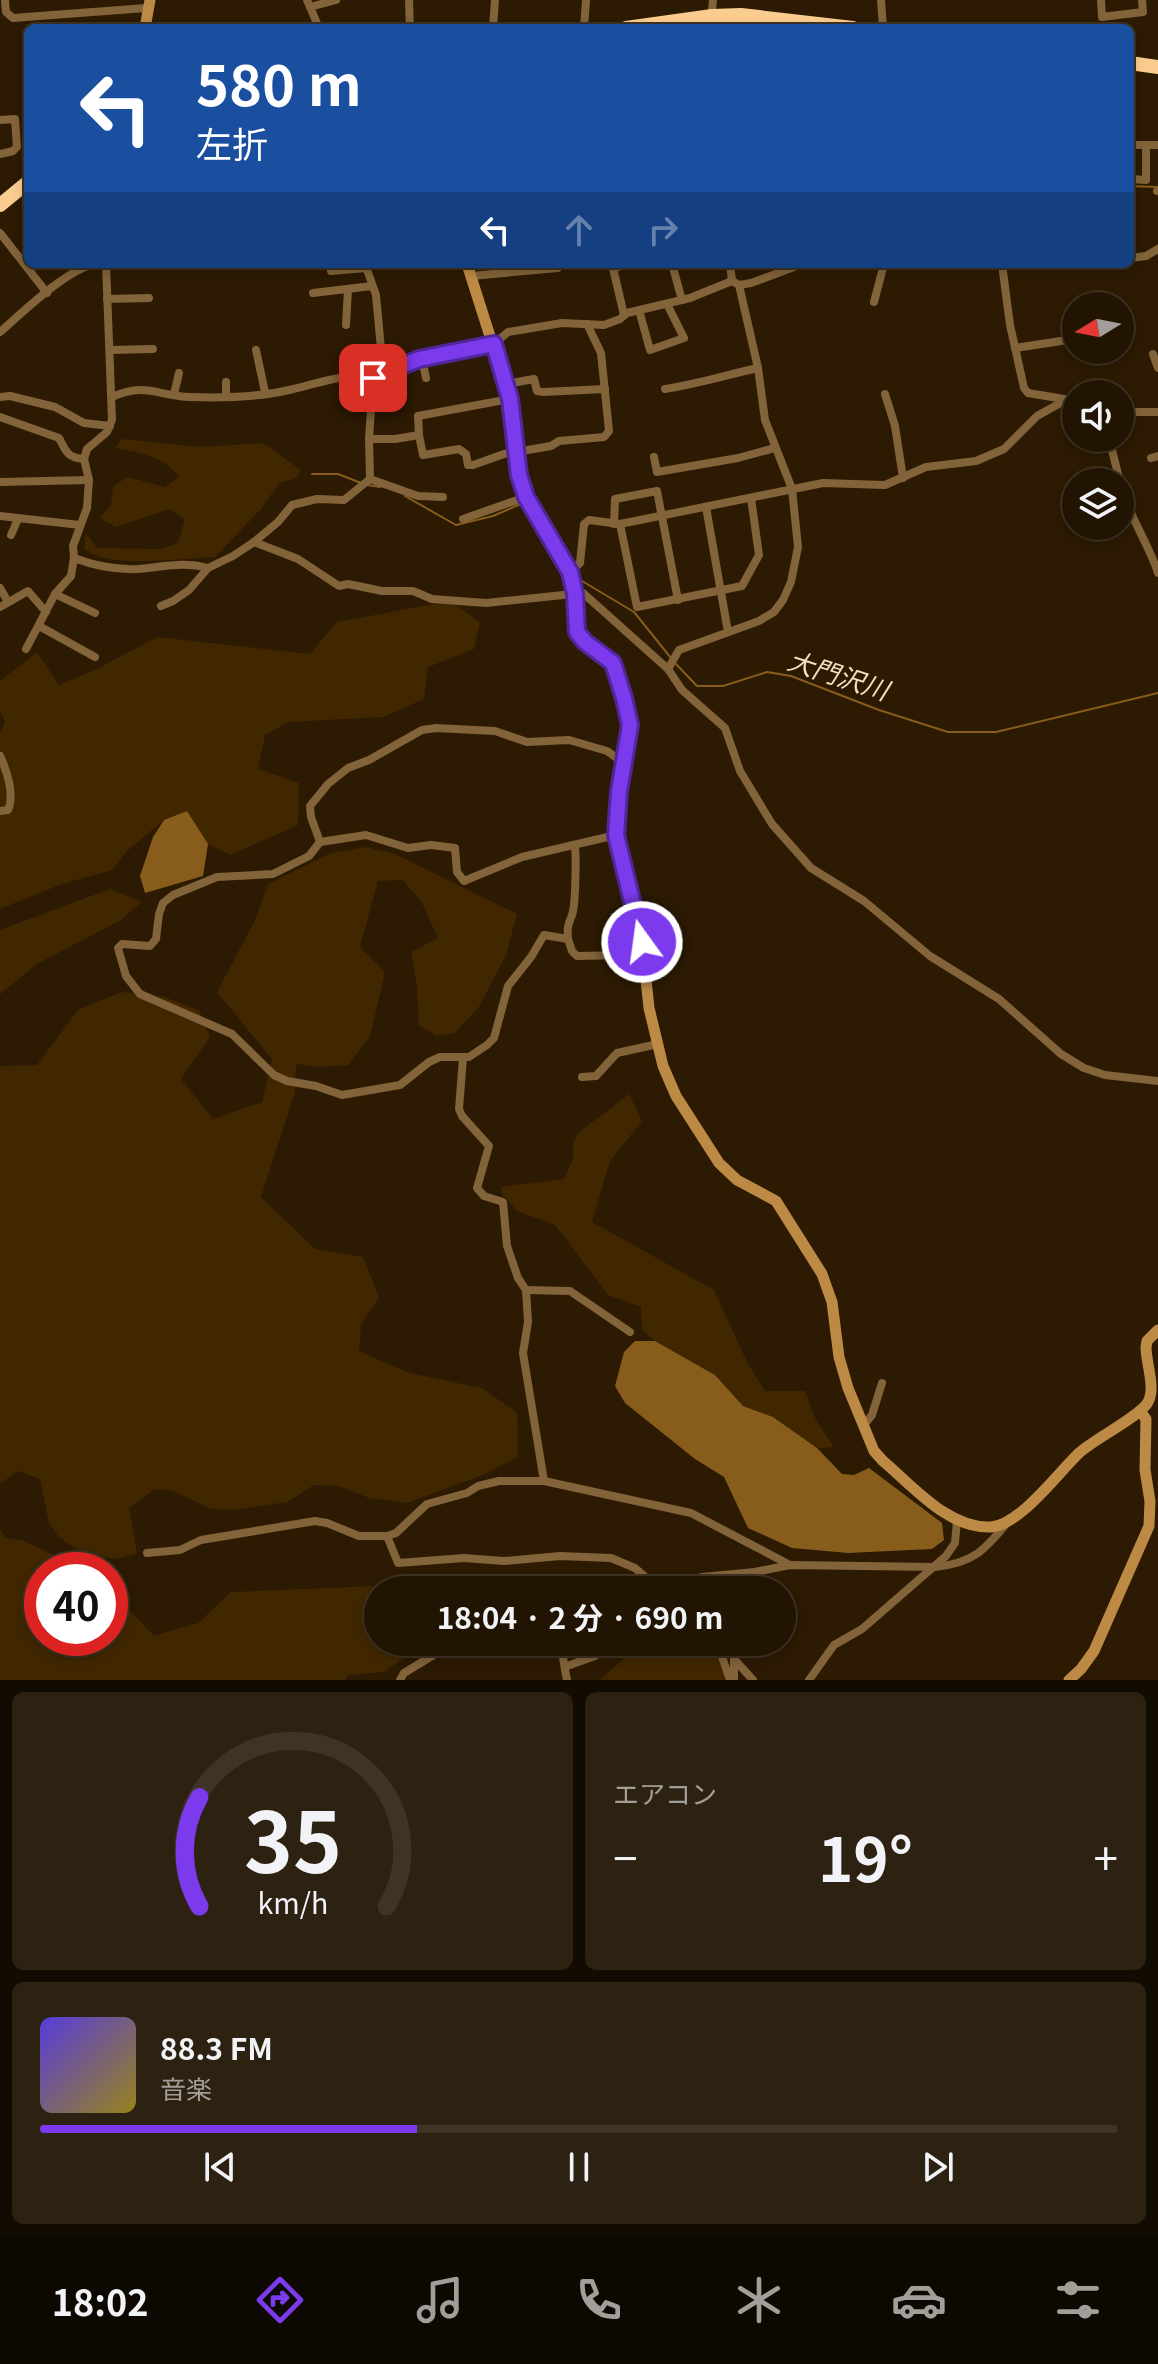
<!DOCTYPE html>
<html lang="ja">
<meta charset="utf-8">
<style>
:root{--surface:#211402;--page:#2d2111;--text:#f1f3f6;--muted:#a29e99;--line:#3e3324;--accent:#7c3aed}
body{margin:0;font-family:Georgia,"Noto Sans JP",serif;background:var(--page);color:var(--text);height:100vh;display:flex;flex-direction:column;font-size:30px;white-space:nowrap}
*{box-sizing:border-box;margin:0}
p{font-size:26px;color:var(--muted)}
.icon{flex:none;width:44px;height:44px;fill:none;stroke:currentColor;stroke-width:2;stroke-linecap:round;stroke-linejoin:round}
.map{position:relative;height:1680px;overflow:hidden}
.drawer{display:flex;flex-direction:column;gap:12px;padding:12px;background:#120b01;flex:1}
.drawer>*{flex:none}
.hud{position:absolute;left:24px;top:24px;width:1110px;height:244px;border-radius:12px;box-shadow:0 4px 12px #0003,0 0 0 2px var(--line);background:#1a4fa0;color:#fff;overflow:hidden}
.needle{width:52px;rotate:260deg}
.fabs{position:absolute;left:1062px;top:292px;display:grid;gap:16px}
.fabs a{display:grid;place-items:center;width:72px;height:72px;border-radius:50%;background:var(--surface);box-shadow:0 4px 12px #0003,0 0 0 2px var(--line);font-size:40px}
.speed{position:absolute;left:24px;top:1552px;display:flex;gap:16px;font-size:40px;font-weight:700;text-align:center}
.speed>*{display:grid;place-content:center;width:104px;height:104px;border-radius:50%;background:var(--surface);box-shadow:0 4px 12px #0003,0 0 0 2px var(--line);line-height:1}
.speed .limit{border:12px solid #d22;background:#fff;color:#111}
.pin{position:absolute;display:grid;place-items:center;width:68px;height:68px;color:#fff;margin:-34px;border-radius:16px;box-shadow:0 4px 12px #0006}
.me{position:absolute;width:88px;margin:-44px;rotate:346deg;stroke-linejoin:round;filter:drop-shadow(0 0 6px #0008)}
.turn{display:flex;align-items:center;gap:28px;height:168px;padding:0 40px;font-size:36px}
.turn .icon{width:104px;height:104px;stroke-width:2.5}
.turn b{display:block;font-size:56px;line-height:68px}
.lanes{display:flex;align-items:center;height:76px;padding:0 40px;background:#0003;justify-content:center;gap:40px;direction:ltr}
.lanes .off{opacity:.35}
.big{font-size:60px;font-weight:700;line-height:1.1}
.drawer .card{flex:1;display:flex;flex-direction:column;justify-content:center;gap:12px;min-width:0;padding:0 28px;border-radius:12px;background:var(--page)}
.drawer .dial{align-items:center;gap:0}
.dial svg{height:208px;overflow:visible;fill:none;stroke:var(--line);stroke-width:7;stroke-linecap:round;text-anchor:middle}
.dial text{fill:var(--text);stroke:none}
.song{display:flex;align-items:center;gap:24px}
.cover{width:96px;height:96px;border-radius:12px;background:linear-gradient(135deg,hsl(250 70% 55%),hsl(50 70% 35%))}
.played{height:8px;border-radius:4px;background:linear-gradient(90deg,var(--accent) 35%,var(--line) 35%)}
.keys{display:flex;justify-content:space-around;direction:ltr}
.heat{display:flex;justify-content:space-between;align-items:center;font-size:44px;direction:ltr}
.drawer .tiles{flex:1;display:grid;gap:12px;grid-template-columns:1fr 1fr}
.card:last-child{grid-column:span 2}
.trip{position:absolute;left:364px;top:1576px;width:432px;height:80px;border-radius:40px;background:var(--surface);box-shadow:0 4px 12px #0003,0 0 0 2px var(--line);font-weight:700;line-height:80px;text-align:center}
.tabs{display:flex;height:128px;justify-content:space-around;align-items:center;background:#0d0801;color:var(--muted)}
.tabs .icon{width:56px;height:56px}
.tabs .on{color:var(--accent)}
.tabs b{font-size:36px;color:var(--text)}
.map>svg:first-child{display:block}
.green{fill:#402700}
.water{fill:#885d1c}
.lines{fill:none;stroke-linecap:round;stroke-linejoin:round}
.stream{stroke:#885d1c;stroke-width:2}
.street{stroke:#82633a;stroke-width:8}
.secondary{stroke:#bc8a45;stroke-width:11}
.highway{stroke:#fbcc8f;stroke-width:14}
.route-casing{stroke:#51269a;stroke-width:20}
.route{stroke:#7c3aed;stroke-width:14}
.labels{text-anchor:middle;stroke-width:6;stroke-linejoin:round;paint-order:stroke}
.water-label{font-size:26px;font-style:italic;fill:#f7ddbe;stroke:#2c1a02}
</style>
<div class="map">
<svg width="1158" height="1680" viewBox="0 0 1158 1680">
<rect width="100%" height="100%" fill="#2c1a02"/>
<!-- green -->
<g class="green">
<path d="M122,439L199,447L263,443L301,470L295,479L280,482L261,509L215,557C184,558 104,570 84,548L86,533L97,548L161,549L178,543L185,519L169,509L116,527L100,518L111,505L113,486L128,477L165,487L179,477C163,455 140,453 115,448Z"/>
<polygon points="450,601 480,622 474,649 428,667 424,699 383,717 289,722 265,735 258,769 299,783 298,825 230,855 208,844 187,811 164,820 127,851 112,870 62,884 0,909 0,734 5,721 0,711 0,681 37,652 59,685 97,669 157,637 310,654 337,622"/>
<polygon points="366,847 395,854 517,914 506,955 479,1007 455,1033 436,1036 419,1025 417,987 411,952 438,938 421,901 403,880 378,881 360,947 385,972 370,1037 348,1065 321,1067 296,1064 295,1092 261,1197 315,1249 363,1257 379,1297 361,1324 359,1351 409,1373 482,1388 517,1413 518,1457 483,1475 407,1503 369,1498 339,1486 314,1485 287,1502 235,1510 211,1509 173,1491 155,1489 129,1508 137,1554 114,1559 80,1552 58,1536 49,1523 40,1479 18,1471 0,1484 0,1066 37,1065 78,1010 122,992 164,997 199,1010 210,1037 181,1079 213,1119 262,1102 272,1059 217,992 254,922 268,884 331,853"/>
<polygon points="110,889 142,902 121,920 37,964 0,994 0,930"/>
<polygon points="629,1094 642,1121 610,1161 592,1222 714,1290 748,1364 765,1391 805,1391 816,1420 834,1447 817,1448 773,1417 743,1406 715,1375 655,1341 642,1330 641,1307 608,1295 555,1225 517,1211 502,1194 501,1187 564,1179 573,1159 573,1144 578,1133"/>
<polygon points="0,1529 6,1538 24,1541 70,1563 76,1570 42,1570 42,1638 110,1638 110,1595 120,1600 154,1636 198,1623 231,1592 376,1586 380,1590 378,1590 378,1642 426,1642 384,1672 348,1675 346,1680 0,1680"/>
<polygon points="556,1574 585,1575 603,1583 593,1590 453,1590 481,1577"/>
<polygon points="642,1642 707,1642 726,1655 732,1680 600,1680"/>
</g>
<!-- water -->
<g class="water">
<polygon points="187,811 208,844 203,876 145,893 140,876 153,837 164,820"/>
<polygon points="635,1341 655,1341 715,1375 743,1406 773,1417 817,1448 842,1474 854,1475 869,1468 942,1523 944,1540 932,1549 848,1553 792,1548 748,1528 724,1477 695,1459 625,1403 615,1386 624,1352"/>
</g>
<g class="lines">
<!-- stream -->
<g class="stream">
<polyline points="1130,186 1158,187"/>
<polyline points="312,474 338,474 361,483"/>
<polyline points="367,485 380,487"/>
<polyline points="405,496 456,525 493,516 523,503 533,520"/>
<polyline points="577,578 634,612 671,658"/>
<polyline points="675,663 697,686 723,686 767,672 791,676 879,710 948,732 996,732 1158,693"/>
</g>
<!-- street -->
<g class="street">
<polyline points="5,0 6,12 13,18 146,8"/>
<polyline points="307,0 319,28"/>
<polyline points="409,0 410,28"/>
<polyline points="881,0 883,28"/>
<polyline points="1101,0 1102,17 1143,12 1142,0"/>
<polyline points="310,7 336,0"/>
<polyline points="493,28 495,0"/>
<polyline points="584,28 586,0"/>
<polyline points="710,28 713,0"/>
<polyline points="0,120 15,119 17,147 13,151 0,154"/>
<polyline points="1130,145 1158,145"/>
<polyline points="1130,179 1146,180 1146,145"/>
<polyline points="1157,191 1158,191"/>
<polyline points="0,233 47,293"/>
<polyline points="1130,258 1146,256 1158,249"/>
<polyline points="365,264 376,295 383,371"/>
<polyline points="672,264 682,300"/>
<polyline points="1002,264 1010,325 1024,388 1028,393 1076,401"/>
<polyline points="331,271 366,268"/>
<polyline points="471,276 558,268"/>
<polyline points="739,285 751,283 802,264"/>
<polyline points="313,293 372,286"/>
<polyline points="107,299 149,298"/>
<polyline points="874,302 884,264"/>
<polyline points="639,310 650,350 684,338 667,304"/>
<polyline points="624,315 613,268 630,264"/>
<polyline points="346,325 348,289"/>
<path d="M0,332C23,312 67,269 95,264"/>
<polyline points="1015,348 1061,341"/>
<polyline points="110,350 153,349"/>
<polyline points="256,350 265,392"/>
<polyline points="1153,354 1158,368"/>
<polyline points="422,359 426,378"/>
<polyline points="226,382 226,396"/>
<polyline points="506,384 534,379 537,391 543,392 605,389"/>
<path d="M665,389C698,384 726,375 758,368"/>
<polyline points="174,394 179,373"/>
<polyline points="885,394 895,426 903,478"/>
<polyline points="0,397 10,396 55,407 84,423 110,426"/>
<path d="M112,397C147,382 157,396 190,397C220,398 260,397 289,390C313,385 349,371 373,378L383,371L419,359L494,344L508,332L562,323L604,325L620,319L627,313L690,298L732,281"/>
<polyline points="1120,412 1158,412"/>
<path d="M0,417L59,438C66,451 67,458 84,459"/>
<polyline points="419,435 423,455 459,449 466,454 468,465 473,465 504,454 551,446 559,441 604,437 609,431 601,353 587,324"/>
<polyline points="1109,438 1120,482"/>
<polyline points="369,439 395,439 419,435 418,416 510,399"/>
<polyline points="654,457 657,472 738,458 775,448"/>
<polyline points="1151,458 1158,456"/>
<polyline points="370,479 369,439 373,378"/>
<polyline points="370,479 418,496 443,497"/>
<polyline points="0,482 89,480"/>
<path d="M1120,483C1128,515 1148,542 1158,573"/>
<polyline points="706,507 728,632"/>
<polyline points="0,516 80,525"/>
<polyline points="463,519 526,497"/>
<polyline points="614,524 615,499 657,491 678,600"/>
<polyline points="620,524 637,607 742,586 759,555 751,498"/>
<polyline points="11,535 18,519"/>
<polyline points="254,542 298,559 339,586 348,584 382,591 413,591 432,599 486,603 583,593 668,669 682,690 725,728 740,771 772,824 811,868 864,901 930,956 999,999 1061,1054 1084,1068 1105,1075 1158,1081"/>
<path d="M74,558C95,566 116,570 138,569C163,567 183,561 208,568"/>
<polyline points="570,572 580,563 584,524 589,520 620,524 823,483 885,485 926,467 976,461 1004,449 1037,416 1064,401"/>
<polyline points="0,588 8,602"/>
<polyline points="55,594 95,613"/>
<polyline points="161,606 173,601 189,590 208,568 233,556 254,542 278,522 292,505 317,499 344,500 370,479"/>
<polyline points="0,607 28,591 46,612"/>
<polyline points="39,626 95,657"/>
<polyline points="26,649 55,594 71,576 74,558 73,546 87,508 89,480 84,459 87,449 107,432 112,420 106,264"/>
<polyline points="668,669 679,650 759,621 774,612 783,600 791,582 798,547 792,489 765,420 758,368 739,285 732,281 730,264"/>
<path d="M0,756C7,771 15,795 8,810L0,811"/>
<polyline points="616,835 522,857 464,881 457,872 455,848 431,845 408,848 366,835 320,842 309,856 273,874 217,877 173,895 163,903 159,914 156,939 150,946 122,944 118,948 126,976 140,994 232,1034 274,1075 287,1081 316,1086 342,1095 400,1085 429,1062 440,1057 469,1057 487,1045 494,1038 508,986 531,957 544,935 568,939 572,951 577,956 624,955 645,960"/>
<polyline points="320,842 311,817 310,806 328,784 348,768 369,760 422,730 436,728 495,731 527,742 569,740 607,751 625,764"/>
<path d="M568,939C567,928 568,925 572,915C576,903 576,858 575,845"/>
<polyline points="463,1058 459,1109 462,1116 489,1146 477,1188 484,1196 503,1202 507,1246 518,1278 526,1290 528,1322 523,1353 544,1481"/>
<polyline points="582,1077 596,1076 617,1053 658,1044"/>
<polyline points="526,1290 570,1291 630,1332"/>
<polyline points="864,1425 872,1415 882,1383"/>
<polyline points="387,1536 398,1563 464,1558 504,1561 560,1556 611,1558 635,1568 660,1590"/>
<polyline points="147,1553 180,1550 201,1540 315,1521 327,1523 359,1536 387,1536 396,1533 427,1504 467,1493 478,1486 499,1481 544,1481 691,1513 790,1565"/>
<path d="M659,1590L668,1589L702,1577L755,1572L790,1565L935,1567C973,1563 984,1551 1007,1523"/>
<path d="M563,1642C561,1654 565,1669 567,1680"/>
<polyline points="717,1642 730,1680"/>
<polyline points="567,1666 595,1656 614,1642"/>
<polyline points="400,1680 404,1673 455,1642"/>
<polyline points="734,1680 734,1659 753,1680"/>
<polyline points="809,1680 834,1645 862,1629 946,1556 955,1543 957,1520"/>
</g>
<!-- secondary -->
<g class="secondary">
<polyline points="145,28 150,0"/>
<path d="M467,264L510,399L519,475L526,497L570,572L575,594L577,632L585,642L613,663L624,698L630,725L619,792L616,835L642,942L649,1008L663,1066L676,1096L719,1163L737,1180L776,1201L822,1274L832,1302L839,1357L848,1388L874,1451L883,1461C913,1486 948,1529 991,1527C1020,1525 1058,1473 1079,1453C1094,1439 1141,1416 1148,1402C1156,1387 1146,1364 1146,1347L1147,1341L1158,1330"/>
<polyline points="1069,1680 1081,1669 1094,1651 1149,1526 1150,1501 1145,1470 1146,1419 1140,1411"/>
</g>
<!-- highway -->
<g class="highway">
<polyline points="626,28 712,16 741,15 853,28"/>
<polyline points="1130,63 1158,67"/>
<polyline points="0,205 28,182"/>
</g>
</g>
<g class="lines">
<defs>
<polyline id="route" points="373,378 383,371 397,368 419,359 494,344 510,399 519,475 526,497 570,572 575,594 577,632 585,642 613,663 624,698 630,725 619,792 616,835 642,942"/>
</defs>
<!-- route casing -->
<use href="#route" class="route-casing"/>
<!-- route -->
<use href="#route" class="route"/>
</g>
<g class="labels">
<!-- water labels -->
<g class="water-label">
<text transform="translate(838 676) rotate(18)" y="9">大門沢川</text>
</g>
</g>
</svg>
<div class="fabs">
<a><svg class="needle" viewBox="-14 -14 28 28"><path d="M0-13l5 13h-10z" fill="#e53935"/><path d="M0 13l5-13h-10z" fill="#a29e99"/></svg></a>
<a><svg class="icon" aria-label="sound" viewBox="0 0 24 24"><path d="M4 9h4l5-4v14l-5-4H4zM17 9q2 3 0 6"/></svg></a>
<a><svg class="icon" aria-label="layers" viewBox="0 0 24 24"><path d="M12 4l9 5-9 5-9-5zM3 14l9 5 9-5"/></svg></a>
</div>
<div class="speed"><div class="limit">40</div></div>
<div class="pin" style="left:373px;top:378px;background:#d93025"><svg class="icon" aria-label="arrive" viewBox="0 0 24 24"><path d="M6 21V4h12l-3 4 3 4H6"/></svg></div>
<svg class="me" style="left:642px;top:942px" viewBox="-20 -20 40 40"><circle r="17" fill="#7c3aed" stroke="#fff" stroke-width="3"/><path d="M0-11L8 9 0 5-8 9z" fill="#fff"/></svg>
<div class="trip">18:04 · 2 分 · 690 m</div>
<div class="hud">
<div class="turn"><svg class="icon" aria-label="left" viewBox="0 0 24 24"><path d="M17 20v-9H6M10 6l-5 5 5 5"/></svg><div><b>580 m</b>左折</div></div>
<div class="lanes"><svg class="icon" aria-label="left" viewBox="0 0 24 24"><path d="M17 20v-9H6M10 6l-5 5 5 5"/></svg><svg class="icon off" aria-label="ahead" viewBox="0 0 24 24"><path d="M12 20V5M6 11l6-6 6 6"/></svg><svg class="icon off" aria-label="right" viewBox="0 0 24 24"><path d="M7 20v-9h11M14 6l5 5-5 5"/></svg></div>
</div>
</div>
<section class="drawer">
<div class="tiles">
<div class="card dial"><svg viewBox="0 0 100 80">
<path d="M14 69A42 42 0 1 1 86 69"/>
<path d="M14 69A42 42 0 0 1 14 27" stroke="#7c3aed"/>
<text x="50" y="56" font-size="32" font-weight="700">35</text>
<text x="50" y="72" font-size="11">km/h</text>
</svg></div>
<div class="card"><p>エアコン</p>
<div class="heat"><a>−</a><b class="big">19°</b><a>+</a></div>
</div>
<div class="card">
<div class="song"><i class="cover"></i><div><b>88.3 FM</b><p>音楽</p></div></div>
<div class="played"></div>
<div class="keys"><svg class="icon" aria-label="previous" viewBox="0 0 24 24"><path d="M18 5L8 12l10 7zM5 5v14"/></svg><svg class="icon" aria-label="pause" viewBox="0 0 24 24"><path d="M8 5v14M16 5v14"/></svg><svg class="icon" aria-label="next" viewBox="0 0 24 24"><path d="M6 5l10 7-10 7zM19 5v14"/></svg></div>
</div>
</div>
</section>
<nav class="tabs">
<b>18:02</b>
<svg class="icon on" aria-label="directions" viewBox="0 0 24 24"><path d="M12 3l9 9-9 9-9-9zM9 14v-3h6M13 9l2 2-2 2"/></svg>
<svg class="icon" aria-label="music" viewBox="0 0 24 24"><path d="M9 18V5l10-2v13"/><circle cx="6" cy="18" r="3"/><circle cx="16" cy="16" r="3"/></svg>
<svg class="icon" aria-label="phone" viewBox="0 0 24 24"><path d="M5 4h4l2 5-3 2q2 4 5 5l2-3 5 2v4C11 20 4 13 5 4z"/></svg>
<svg class="icon" aria-label="climate" viewBox="0 0 24 24"><path d="M12 3v18M4 7l16 10M4 17L20 7"/></svg>
<svg class="icon" aria-label="car" viewBox="0 0 24 24"><path d="M5 17H2v-5l4-1 3-4h7l3 4 3 1v5h-3M9 17h6M6 11h13"/><circle cx="7" cy="17" r="2"/><circle cx="17" cy="17" r="2"/></svg>
<svg class="icon" aria-label="filters" viewBox="0 0 24 24"><path d="M4 7h16M4 17h16"/><circle cx="9" cy="7" r="2"/><circle cx="15" cy="17" r="2"/></svg>
</nav>
